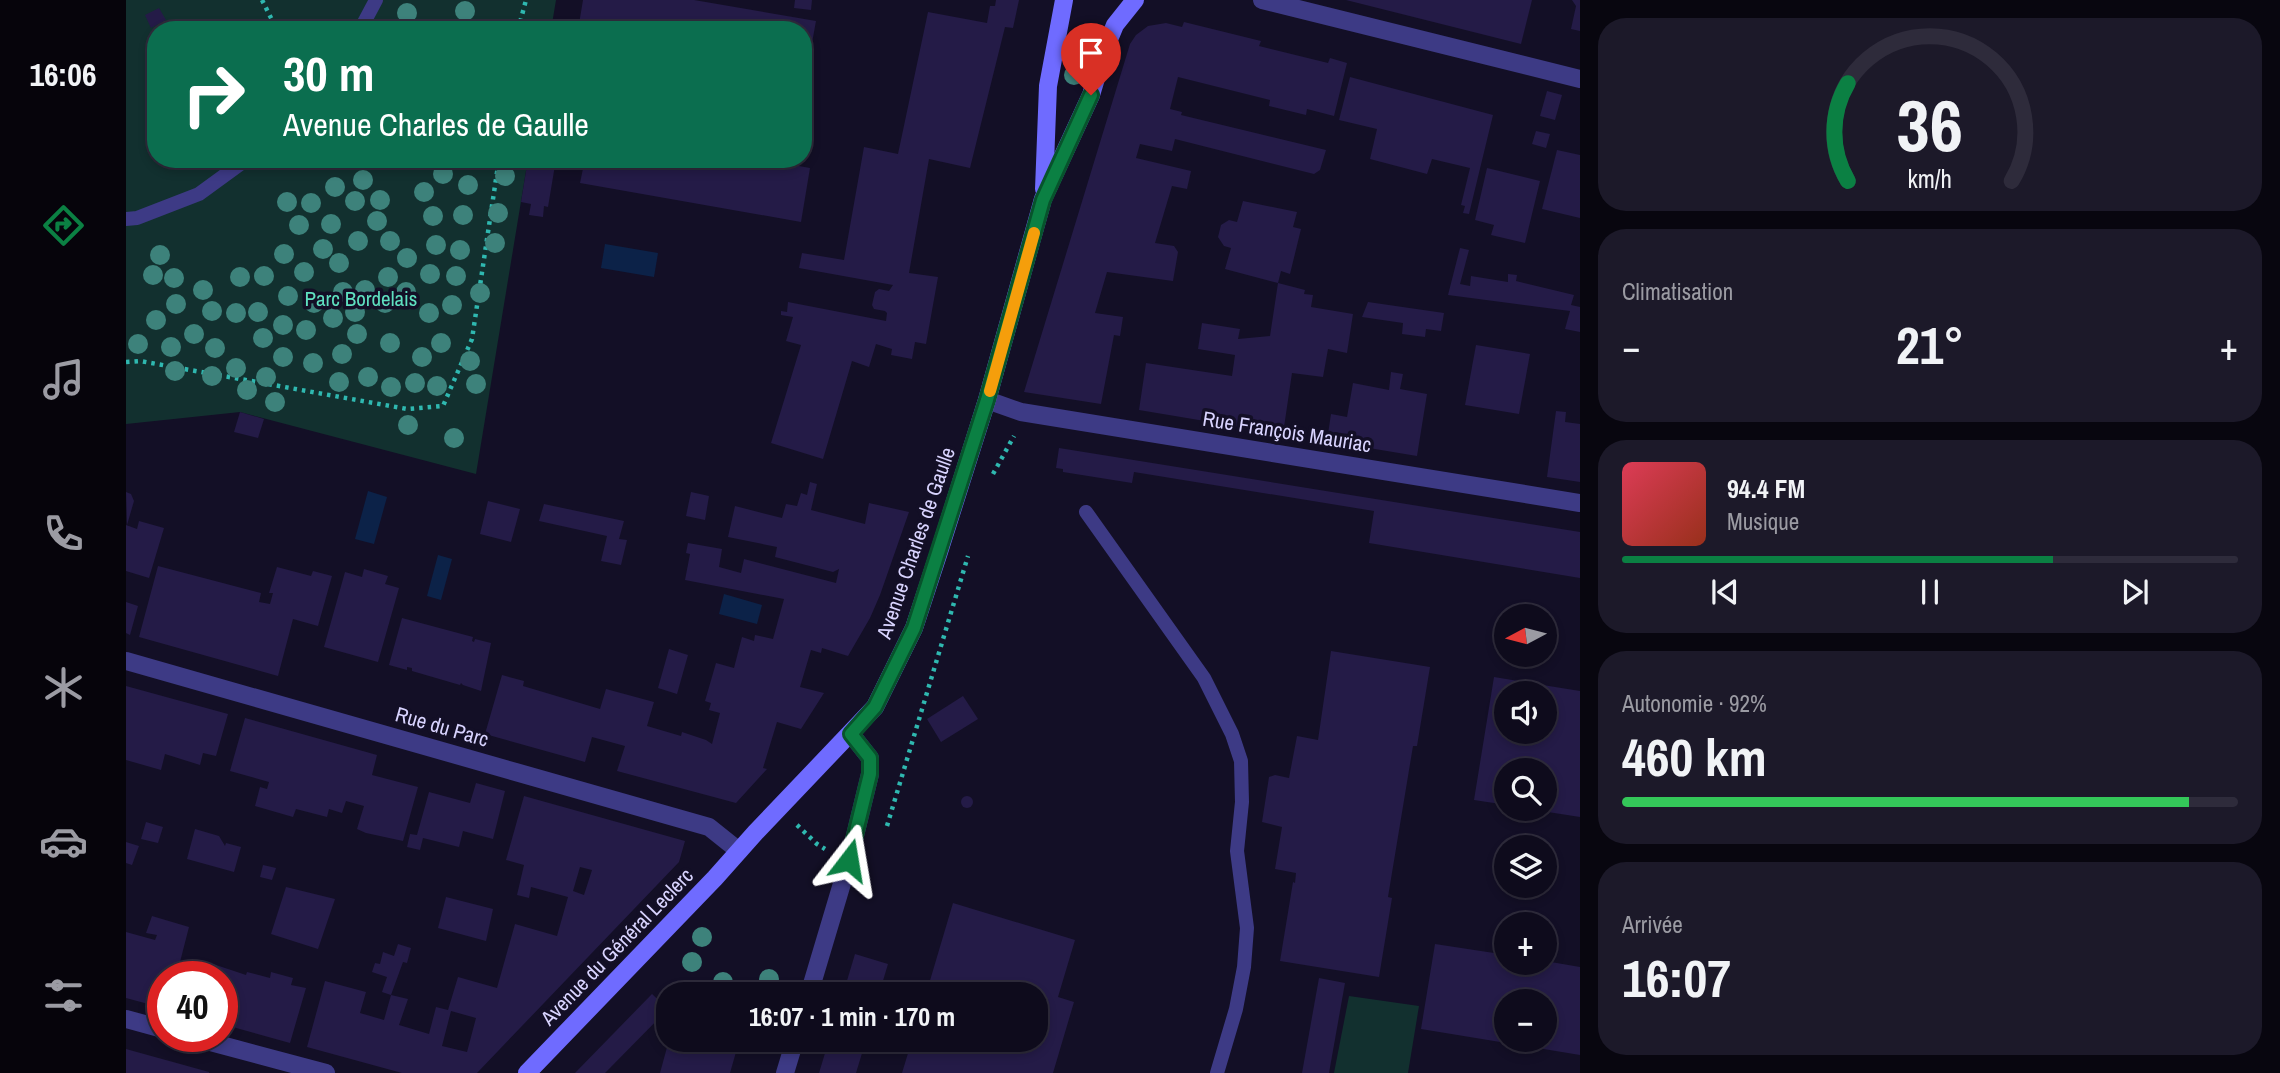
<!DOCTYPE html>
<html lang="fr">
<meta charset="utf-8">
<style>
:root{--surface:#0e0b1c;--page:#1c1929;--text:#f1f3f6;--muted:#9b9ba3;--line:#2e2b3b;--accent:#0b8043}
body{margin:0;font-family:"Archivo Narrow",sans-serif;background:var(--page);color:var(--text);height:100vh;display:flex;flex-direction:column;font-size:26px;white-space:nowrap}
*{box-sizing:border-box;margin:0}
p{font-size:23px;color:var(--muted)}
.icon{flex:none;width:38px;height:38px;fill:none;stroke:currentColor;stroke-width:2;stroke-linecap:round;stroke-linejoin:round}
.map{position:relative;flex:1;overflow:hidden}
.panel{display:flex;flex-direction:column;gap:18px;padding:18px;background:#08060f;width:700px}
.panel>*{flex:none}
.guide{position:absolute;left:21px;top:21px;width:665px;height:147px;border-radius:28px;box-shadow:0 4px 10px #0003,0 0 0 2px var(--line);background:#0b6e4f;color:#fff;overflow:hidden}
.needle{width:46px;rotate:263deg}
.controls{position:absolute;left:1368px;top:604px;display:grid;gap:14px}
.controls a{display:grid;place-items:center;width:63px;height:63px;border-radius:50%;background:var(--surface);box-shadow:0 4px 10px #0003,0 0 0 2px var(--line);font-size:35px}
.speed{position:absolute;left:21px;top:961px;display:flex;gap:14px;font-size:35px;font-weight:700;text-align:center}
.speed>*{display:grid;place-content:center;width:91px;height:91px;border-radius:50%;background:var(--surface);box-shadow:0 4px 10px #0003,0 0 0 2px var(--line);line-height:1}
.speed .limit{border:10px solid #d22;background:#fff;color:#111}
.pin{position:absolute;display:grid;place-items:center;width:60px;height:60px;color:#fff;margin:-72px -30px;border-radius:50% 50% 50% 0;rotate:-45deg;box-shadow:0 0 7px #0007}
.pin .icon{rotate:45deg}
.me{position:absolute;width:77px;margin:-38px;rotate:14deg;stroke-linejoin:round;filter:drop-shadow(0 0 5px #0008)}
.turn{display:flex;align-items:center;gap:24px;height:147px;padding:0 21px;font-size:32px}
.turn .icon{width:91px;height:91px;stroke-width:2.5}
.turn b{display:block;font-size:49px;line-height:60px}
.big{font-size:52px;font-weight:700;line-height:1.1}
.panel .widget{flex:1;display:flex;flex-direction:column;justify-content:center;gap:10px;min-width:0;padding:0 24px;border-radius:28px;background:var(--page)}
.panel .dial{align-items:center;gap:0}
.dial svg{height:182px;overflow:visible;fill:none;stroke:var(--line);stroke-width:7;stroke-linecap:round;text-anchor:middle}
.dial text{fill:var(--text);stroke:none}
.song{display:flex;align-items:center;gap:21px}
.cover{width:84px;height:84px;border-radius:10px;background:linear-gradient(135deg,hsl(350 70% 55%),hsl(10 70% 35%))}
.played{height:7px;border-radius:4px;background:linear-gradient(90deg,var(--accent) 70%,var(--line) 70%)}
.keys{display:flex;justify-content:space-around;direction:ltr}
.heat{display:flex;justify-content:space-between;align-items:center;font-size:38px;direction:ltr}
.charge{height:10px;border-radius:5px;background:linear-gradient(90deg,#34c759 92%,var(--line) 0)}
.trip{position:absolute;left:530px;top:982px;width:392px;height:70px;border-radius:28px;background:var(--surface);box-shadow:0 4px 10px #0003,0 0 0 2px var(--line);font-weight:700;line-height:70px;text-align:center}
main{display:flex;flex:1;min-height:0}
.tab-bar{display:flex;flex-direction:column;width:126px;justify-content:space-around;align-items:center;background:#06040b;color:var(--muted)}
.tab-bar .icon{width:49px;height:49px}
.tab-bar .on{color:var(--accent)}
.tab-bar b{font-size:32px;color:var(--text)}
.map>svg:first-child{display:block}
.green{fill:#12302f}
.water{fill:#0c2248}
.building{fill:#241b47;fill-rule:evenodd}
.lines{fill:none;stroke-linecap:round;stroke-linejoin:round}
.path{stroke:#2fb8b0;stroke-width:4.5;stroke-dasharray:3.5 5;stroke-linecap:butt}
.service{stroke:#3d3a85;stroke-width:14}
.minor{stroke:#3d3a85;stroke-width:18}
.tertiary{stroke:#3d3a85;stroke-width:18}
.secondary{stroke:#6f6bff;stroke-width:18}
.tree{fill:#3d827b}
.route-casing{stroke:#07532c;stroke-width:18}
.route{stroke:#0b8043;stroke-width:12}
.slow{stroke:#f59e0b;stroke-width:12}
.labels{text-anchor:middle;stroke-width:7;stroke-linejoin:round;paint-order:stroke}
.park-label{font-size:21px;fill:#5fe0c0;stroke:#130f26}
.street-label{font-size:21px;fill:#d9d4ff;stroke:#130f26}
</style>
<main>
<nav class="tab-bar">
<b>16:06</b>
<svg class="icon on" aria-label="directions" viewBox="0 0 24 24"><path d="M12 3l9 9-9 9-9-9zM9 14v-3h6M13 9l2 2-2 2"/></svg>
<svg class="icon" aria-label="music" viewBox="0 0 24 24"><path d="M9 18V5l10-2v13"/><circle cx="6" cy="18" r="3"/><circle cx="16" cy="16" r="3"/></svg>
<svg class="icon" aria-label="phone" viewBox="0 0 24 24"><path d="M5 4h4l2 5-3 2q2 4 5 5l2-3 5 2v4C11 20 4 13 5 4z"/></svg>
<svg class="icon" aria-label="climate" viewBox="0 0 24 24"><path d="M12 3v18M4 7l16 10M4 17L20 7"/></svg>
<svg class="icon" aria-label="car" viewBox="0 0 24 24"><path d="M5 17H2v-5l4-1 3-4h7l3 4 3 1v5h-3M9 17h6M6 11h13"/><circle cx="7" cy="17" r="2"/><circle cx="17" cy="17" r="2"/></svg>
<svg class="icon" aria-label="filters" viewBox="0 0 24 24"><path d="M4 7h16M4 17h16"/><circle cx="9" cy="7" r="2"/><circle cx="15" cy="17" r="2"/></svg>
</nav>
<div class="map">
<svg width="1454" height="1073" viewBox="0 0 1454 1073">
<rect width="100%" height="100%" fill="#130f26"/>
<!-- green -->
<g class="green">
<polygon points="0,0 430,0 425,30 30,30 30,159 402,159 350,474 114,412 0,424"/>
<polygon points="1223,996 1293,1006 1282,1073 1208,1073"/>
</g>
<!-- water -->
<g class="water">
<polygon points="479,244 532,253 528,277 475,268"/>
<polygon points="242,491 261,497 248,544 229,539"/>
<polygon points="312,555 326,559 315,600 301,596"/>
<polygon points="598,594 636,605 631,624 593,614"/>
</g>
<!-- building -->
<g class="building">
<polygon points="457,0 568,0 690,21 679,81 677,30 452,30"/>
<polygon points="669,0 686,0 685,10 668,8"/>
<polygon points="870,0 893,0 887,28 879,27 844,168 803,159 783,273 812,277 800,344 789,342 786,359 765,355 766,349 750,344 743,367 726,361 697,459 645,443 675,345 660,341 667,317 655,315 655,311 661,312 662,302 760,321 761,313 759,311 748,309 746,305 749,292 753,289 763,291 767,285 673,268 676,253 718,260 738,147 772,154 802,12 861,23 864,6 869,6"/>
<polygon points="1220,0 1406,0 1395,44"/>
<polygon points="1446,0 1454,0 1454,31 1445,29 1450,6"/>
<polygon points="33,8 40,20 25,28 19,15"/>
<polygon points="1058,22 1135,41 1133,46 1202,63 1204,58 1221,63 1208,116 1181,109 1180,115 1143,106 1144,100 1052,77 1044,109 1056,112 1055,115 1200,150 1194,170 1188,174 1049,139 1046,151 1014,144 1010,158 1065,171 1061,189 1046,186 1029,243 1048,246 1052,252 1047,281 981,272 969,313 997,317 994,336 988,335 975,404 898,392 1004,44 1010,35 1022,26 1040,23 1056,27"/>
<polygon points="1224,77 1367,115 1343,214 1337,213 1339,206 1335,205 1344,168 1306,159 1301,174 1244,159 1251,129 1213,120"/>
<polygon points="1421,91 1436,95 1429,120 1414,116"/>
<polygon points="1410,131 1424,134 1420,148 1406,144"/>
<polygon points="1431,150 1454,155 1454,218 1416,209"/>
<polygon points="402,159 430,159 422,207 418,206 417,217 403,215 405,204 395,202"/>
<polygon points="459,159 635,159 684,168 675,222 454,183"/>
<polygon points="1361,168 1414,181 1399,243 1365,235 1368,225 1349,220"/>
<polygon points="1117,201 1171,212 1167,227 1175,229 1164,274 1155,271 1152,283 1099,269 1105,248 1098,246 1092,237 1095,225 1103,220 1111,222"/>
<polygon points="1334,248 1343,250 1334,284 1344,286 1345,276 1382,282 1382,274 1391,275 1390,281 1448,295 1445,305 1454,307 1454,332 1439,329 1444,311 1322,295"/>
<polygon points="1152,283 1179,290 1178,294 1187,295 1185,307 1227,314 1221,353 1202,349 1197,377 1166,373 1157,434 1013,410 1020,363 1106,376 1109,355 1072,349 1076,323 1114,329 1112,339 1144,336"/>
<polygon points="1242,302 1318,313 1315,331 1300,329 1299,337 1276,334 1277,323 1236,317"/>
<polygon points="1350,345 1404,354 1393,414 1339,405"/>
<polygon points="1265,372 1277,374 1274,389 1301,394 1291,456 1201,441 1205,414 1221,417 1227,383 1263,390"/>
<polygon points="1430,411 1440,412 1439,422 1454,424 1454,482 1421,477"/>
<polygon points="114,412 138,419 132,438 108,432"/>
<polygon points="933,448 1454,532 1454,578 1243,543 1248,511 1008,472 1006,483 937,472 937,469 930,468"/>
<polygon points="684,482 691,484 685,510 739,524 743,503 783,512 754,595 744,618 722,656 696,648 695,653 685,650 674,687 698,693 675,729 651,722 637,768 641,769 610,803 491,771 499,746 466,737 459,762 359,734 376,675 398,681 397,686 474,709 480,689 528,702 521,726 555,736 556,732 580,740 586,744 594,713 583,710 585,703 579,701 590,663 608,668 616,637 628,641 629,635 647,639 658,599 559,580 564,554 560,553 562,543 596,549 593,567 615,573 618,559 710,583 713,569 707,572 649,557 651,547 602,537 609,506 656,518 660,504 671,506 675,493 681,495"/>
<polygon points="0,492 5,494 8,501 1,525"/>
<polygon points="565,492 583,496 579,520 560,516"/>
<polygon points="362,501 394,509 385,542 354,534"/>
<polygon points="418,504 498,521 493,539 501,540 495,565 475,561 481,536 413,521"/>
<polygon points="13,521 38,528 23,578 0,571 0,525 11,529"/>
<polygon points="32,566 135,593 133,602 144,604 147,593 143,593 151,567 185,576 187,571 206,576 192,626 167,619 152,676 13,637"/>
<polygon points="238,569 262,576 259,584 273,588 252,662 198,647 219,572 236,577"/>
<polygon points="0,602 12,606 4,635 0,633"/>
<polygon points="276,618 347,637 346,641 348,642 349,639 365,643 355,691 337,685 335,683 334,685 286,671 286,668 281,667 281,670 263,665"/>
<polygon points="543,649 562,655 551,694 532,688"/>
<polygon points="1205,651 1304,667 1291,746 1287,746 1262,897 1266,898 1253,977 1154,961 1167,882 1169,883 1170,873 1149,869 1156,827 1136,822 1143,777 1149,775 1163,778 1171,736 1192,740"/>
<path d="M1368,677L1454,691V817L1409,810L1419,808V770H1381V805L1348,800ZM1381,693H1419V732H1381Z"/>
<polygon points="0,686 102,714 90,756 77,753 74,765 39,754 35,770 0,760"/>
<polygon points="837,696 852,719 815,742 801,719"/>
<polygon points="119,718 251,755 246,775 292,787 277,841 240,833 231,829 238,806 220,801 216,813 203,809 201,817 170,809 167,817 129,806 134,787 141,789 143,782 104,771"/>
<polygon points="350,783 379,791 367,839 337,831 333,847 297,838 294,850 281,847 284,834 291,835 303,792 344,803"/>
<circle cx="841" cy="802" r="6"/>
<path d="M398,796L559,841L553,862L351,1073H276L181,1047L199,981L240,992L234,1013L258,1020L265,995L256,992L261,977L246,972L249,963L254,964L257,952L268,956L272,944L285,948L281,963L277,962L265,995L282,999L273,1025L303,1034L310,1007L322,1010L332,977L371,988L389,924L431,936L442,897L405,887L403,898L391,895L398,865L380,860ZM454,867L466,870L458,895L447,891ZM325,1011L350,1018L341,1052L316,1046Z"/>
<polygon points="20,822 37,827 32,843 15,839"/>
<polygon points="69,829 93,836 99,846 100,843 115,847 108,872 61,859"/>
<polygon points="0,842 13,846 6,865 0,863"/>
<polygon points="137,865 150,868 146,880 134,877"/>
<polygon points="160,887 209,899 192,949 145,934"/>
<polygon points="320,897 367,909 360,941 312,928"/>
<polygon points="827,903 949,940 932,997 948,1002 927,1073 776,1073 786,1040 910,1040 910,994 800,994"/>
<polygon points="26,916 63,927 54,962 72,966 75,960 120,975 121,972 144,978 145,972 167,978 165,985 180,988 164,1043 96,1024 96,976 37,976 37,1008 0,998 0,932 29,940 31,935 20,933"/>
<path d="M1309,944L1381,955V962L1419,961L1454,967V1055L1295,1029ZM1381,1001H1419V1040H1381Z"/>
<polygon points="729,954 762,964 753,994 717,994"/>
<polygon points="1193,978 1219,983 1203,1073 1176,1073"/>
<polygon points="526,994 542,1009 479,1073 449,1073"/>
<polygon points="543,1040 592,1040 612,1045 604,1073 534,1073"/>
<polygon points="703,1040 740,1040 730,1073 693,1073"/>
<polygon points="0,1049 83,1072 83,1073 0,1073"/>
</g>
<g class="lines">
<!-- path -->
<g class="path">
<polyline points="136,0 151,30"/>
<polyline points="392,30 400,0"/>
<polyline points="0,362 14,361 281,409 317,406 346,339 373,159"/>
<polyline points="867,474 888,436"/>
<polyline points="671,825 691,844 699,849"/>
<polyline points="761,826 842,556"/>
</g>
<!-- service -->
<g class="service">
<polyline points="234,30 250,0"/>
<polyline points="0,219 11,218 73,194 121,159"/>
<polyline points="960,512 1078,678 1106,734 1115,761 1116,802 1111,851 1121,928 1118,967 1110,1009 1091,1073"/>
</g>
<!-- minor -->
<g class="minor">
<polyline points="1136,0 1454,79"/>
<polyline points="861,400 895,412 1454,503"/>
<polyline points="0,661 583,827 613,851"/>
<polyline points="0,1019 37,1029"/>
<polyline points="62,1036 200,1073"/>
</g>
<!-- tertiary -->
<g class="tertiary">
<polyline points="683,994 723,860 744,774 744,758 725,734"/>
<polyline points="659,1073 669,1040"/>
</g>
<!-- secondary -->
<g class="secondary">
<polyline points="918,189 922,86 938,0"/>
<polyline points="401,1073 589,878 629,833 749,707 788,628 813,552 861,400 917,199 965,95 979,49 989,25 1009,0"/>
</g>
</g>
<!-- trees -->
<g class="tree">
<circle cx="339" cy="11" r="10"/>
<circle cx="281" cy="13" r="10"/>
<circle cx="948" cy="75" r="10"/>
<circle cx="317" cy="174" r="10"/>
<circle cx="379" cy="176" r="10"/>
<circle cx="237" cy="180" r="10"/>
<circle cx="342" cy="185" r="10"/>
<circle cx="209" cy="187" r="10"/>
<circle cx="298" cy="192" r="10"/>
<circle cx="254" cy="200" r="10"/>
<circle cx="229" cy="201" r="10"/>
<circle cx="161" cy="202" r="10"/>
<circle cx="185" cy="203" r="10"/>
<circle cx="372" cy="213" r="10"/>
<circle cx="337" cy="215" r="10"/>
<circle cx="307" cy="216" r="10"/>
<circle cx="251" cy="221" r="10"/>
<circle cx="205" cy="224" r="10"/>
<circle cx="173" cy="225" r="10"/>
<circle cx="232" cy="241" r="10"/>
<circle cx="264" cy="241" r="10"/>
<circle cx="369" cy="243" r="10"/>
<circle cx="310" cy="245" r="10"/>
<circle cx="197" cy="249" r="10"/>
<circle cx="334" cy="250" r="10"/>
<circle cx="158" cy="254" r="10"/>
<circle cx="34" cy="255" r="10"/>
<circle cx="281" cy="258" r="10"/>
<circle cx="213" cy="263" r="10"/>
<circle cx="178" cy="272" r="10"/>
<circle cx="304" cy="274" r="10"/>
<circle cx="27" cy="275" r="10"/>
<circle cx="138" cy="276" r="10"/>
<circle cx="330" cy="276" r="10"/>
<circle cx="114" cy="277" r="10"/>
<circle cx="262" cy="277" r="10"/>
<circle cx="48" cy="278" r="10"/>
<circle cx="77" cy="290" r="10"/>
<circle cx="239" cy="290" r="10"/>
<circle cx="217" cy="292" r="10"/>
<circle cx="280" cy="292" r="10"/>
<circle cx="354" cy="293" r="10"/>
<circle cx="162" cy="296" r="10"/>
<circle cx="188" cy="303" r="10"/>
<circle cx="259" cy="303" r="10"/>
<circle cx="50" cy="304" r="10"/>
<circle cx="326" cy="305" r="10"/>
<circle cx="86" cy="311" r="10"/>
<circle cx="132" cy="312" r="10"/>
<circle cx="229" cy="312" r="10"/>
<circle cx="110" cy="313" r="10"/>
<circle cx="303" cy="313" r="10"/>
<circle cx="207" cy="318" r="10"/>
<circle cx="30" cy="320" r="10"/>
<circle cx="157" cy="325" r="10"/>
<circle cx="180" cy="330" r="10"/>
<circle cx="68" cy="334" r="10"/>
<circle cx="231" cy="334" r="10"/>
<circle cx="137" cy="338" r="10"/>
<circle cx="264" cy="343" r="10"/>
<circle cx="315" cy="343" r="10"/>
<circle cx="12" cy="344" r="10"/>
<circle cx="45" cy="347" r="10"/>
<circle cx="89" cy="348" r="10"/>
<circle cx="216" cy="354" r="10"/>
<circle cx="157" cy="357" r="10"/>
<circle cx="296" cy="357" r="10"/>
<circle cx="344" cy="361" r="10"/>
<circle cx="187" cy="363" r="10"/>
<circle cx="110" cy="368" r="10"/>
<circle cx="49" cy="371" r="10"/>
<circle cx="86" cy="376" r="10"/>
<circle cx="140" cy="377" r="10"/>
<circle cx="242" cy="377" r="10"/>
<circle cx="213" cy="382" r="10"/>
<circle cx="289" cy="383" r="10"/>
<circle cx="350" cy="384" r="10"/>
<circle cx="311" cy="386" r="10"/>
<circle cx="265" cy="387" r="10"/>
<circle cx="121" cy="390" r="10"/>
<circle cx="149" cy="402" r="10"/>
<circle cx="282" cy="425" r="10"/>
<circle cx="328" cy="438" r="10"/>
<circle cx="576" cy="937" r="10"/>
<circle cx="566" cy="962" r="10"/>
<circle cx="643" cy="979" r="10"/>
<circle cx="597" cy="982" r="10"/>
</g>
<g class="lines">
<defs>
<polyline id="route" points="723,860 744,774 744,758 725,734 749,707 788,628 861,400 917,200 965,95"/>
</defs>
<!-- route casing -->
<use href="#route" class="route-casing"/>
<!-- route -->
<use href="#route" class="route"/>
<!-- slow -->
<polyline class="slow" points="864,391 908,233"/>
</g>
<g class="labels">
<!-- park labels -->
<g class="park-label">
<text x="235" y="306">Parc Bordelais</text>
</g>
<!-- street labels -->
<g class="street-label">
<text transform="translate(1161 432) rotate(9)" y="7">Rue François Mauriac</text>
<text transform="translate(790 543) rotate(-71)" y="7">Avenue Charles de Gaulle</text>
<text transform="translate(316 727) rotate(16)" y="7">Rue du Parc</text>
<text transform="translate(491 947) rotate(-46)" y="7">Avenue du Général Leclerc</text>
</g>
</g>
</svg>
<div class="controls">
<a><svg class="needle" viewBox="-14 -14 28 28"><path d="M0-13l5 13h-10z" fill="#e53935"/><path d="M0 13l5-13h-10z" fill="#9b9ba3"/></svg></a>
<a><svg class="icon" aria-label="sound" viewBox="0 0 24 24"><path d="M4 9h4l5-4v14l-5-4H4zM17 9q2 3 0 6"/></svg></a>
<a><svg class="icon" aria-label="search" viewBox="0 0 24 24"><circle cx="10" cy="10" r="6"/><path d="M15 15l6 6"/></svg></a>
<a><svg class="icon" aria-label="layers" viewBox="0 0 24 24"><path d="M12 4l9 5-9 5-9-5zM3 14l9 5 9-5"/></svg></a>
<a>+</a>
<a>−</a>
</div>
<div class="speed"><div class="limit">40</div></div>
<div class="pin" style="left:965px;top:95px;background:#d93025"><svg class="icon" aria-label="arrive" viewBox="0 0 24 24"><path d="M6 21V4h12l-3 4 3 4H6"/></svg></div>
<svg class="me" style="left:723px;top:860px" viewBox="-20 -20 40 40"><path d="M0-17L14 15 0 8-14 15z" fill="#0b8043" stroke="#fff" stroke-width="4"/></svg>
<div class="trip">16:07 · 1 min · 170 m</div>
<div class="guide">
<div class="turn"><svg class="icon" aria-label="right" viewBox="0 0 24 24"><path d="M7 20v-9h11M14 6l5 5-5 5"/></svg><div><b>30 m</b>Avenue Charles de Gaulle</div></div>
</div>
</div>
<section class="panel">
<div class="widget dial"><svg viewBox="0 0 100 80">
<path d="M14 69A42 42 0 1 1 86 69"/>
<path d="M14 69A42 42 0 0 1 14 26" stroke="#0b8043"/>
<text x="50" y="56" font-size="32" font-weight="700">36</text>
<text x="50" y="72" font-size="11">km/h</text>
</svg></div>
<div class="widget"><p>Climatisation</p>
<div class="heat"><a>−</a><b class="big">21°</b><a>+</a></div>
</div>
<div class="widget">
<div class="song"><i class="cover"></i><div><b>94.4 FM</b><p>Musique</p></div></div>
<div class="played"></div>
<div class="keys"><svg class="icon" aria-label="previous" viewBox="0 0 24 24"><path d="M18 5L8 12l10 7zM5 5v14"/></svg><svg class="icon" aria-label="pause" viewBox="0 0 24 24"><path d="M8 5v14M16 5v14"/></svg><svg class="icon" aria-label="next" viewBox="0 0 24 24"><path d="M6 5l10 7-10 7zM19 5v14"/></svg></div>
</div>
<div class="widget"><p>Autonomie · 92%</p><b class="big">460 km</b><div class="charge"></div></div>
<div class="widget"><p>Arrivée</p><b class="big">16:07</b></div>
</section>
</main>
